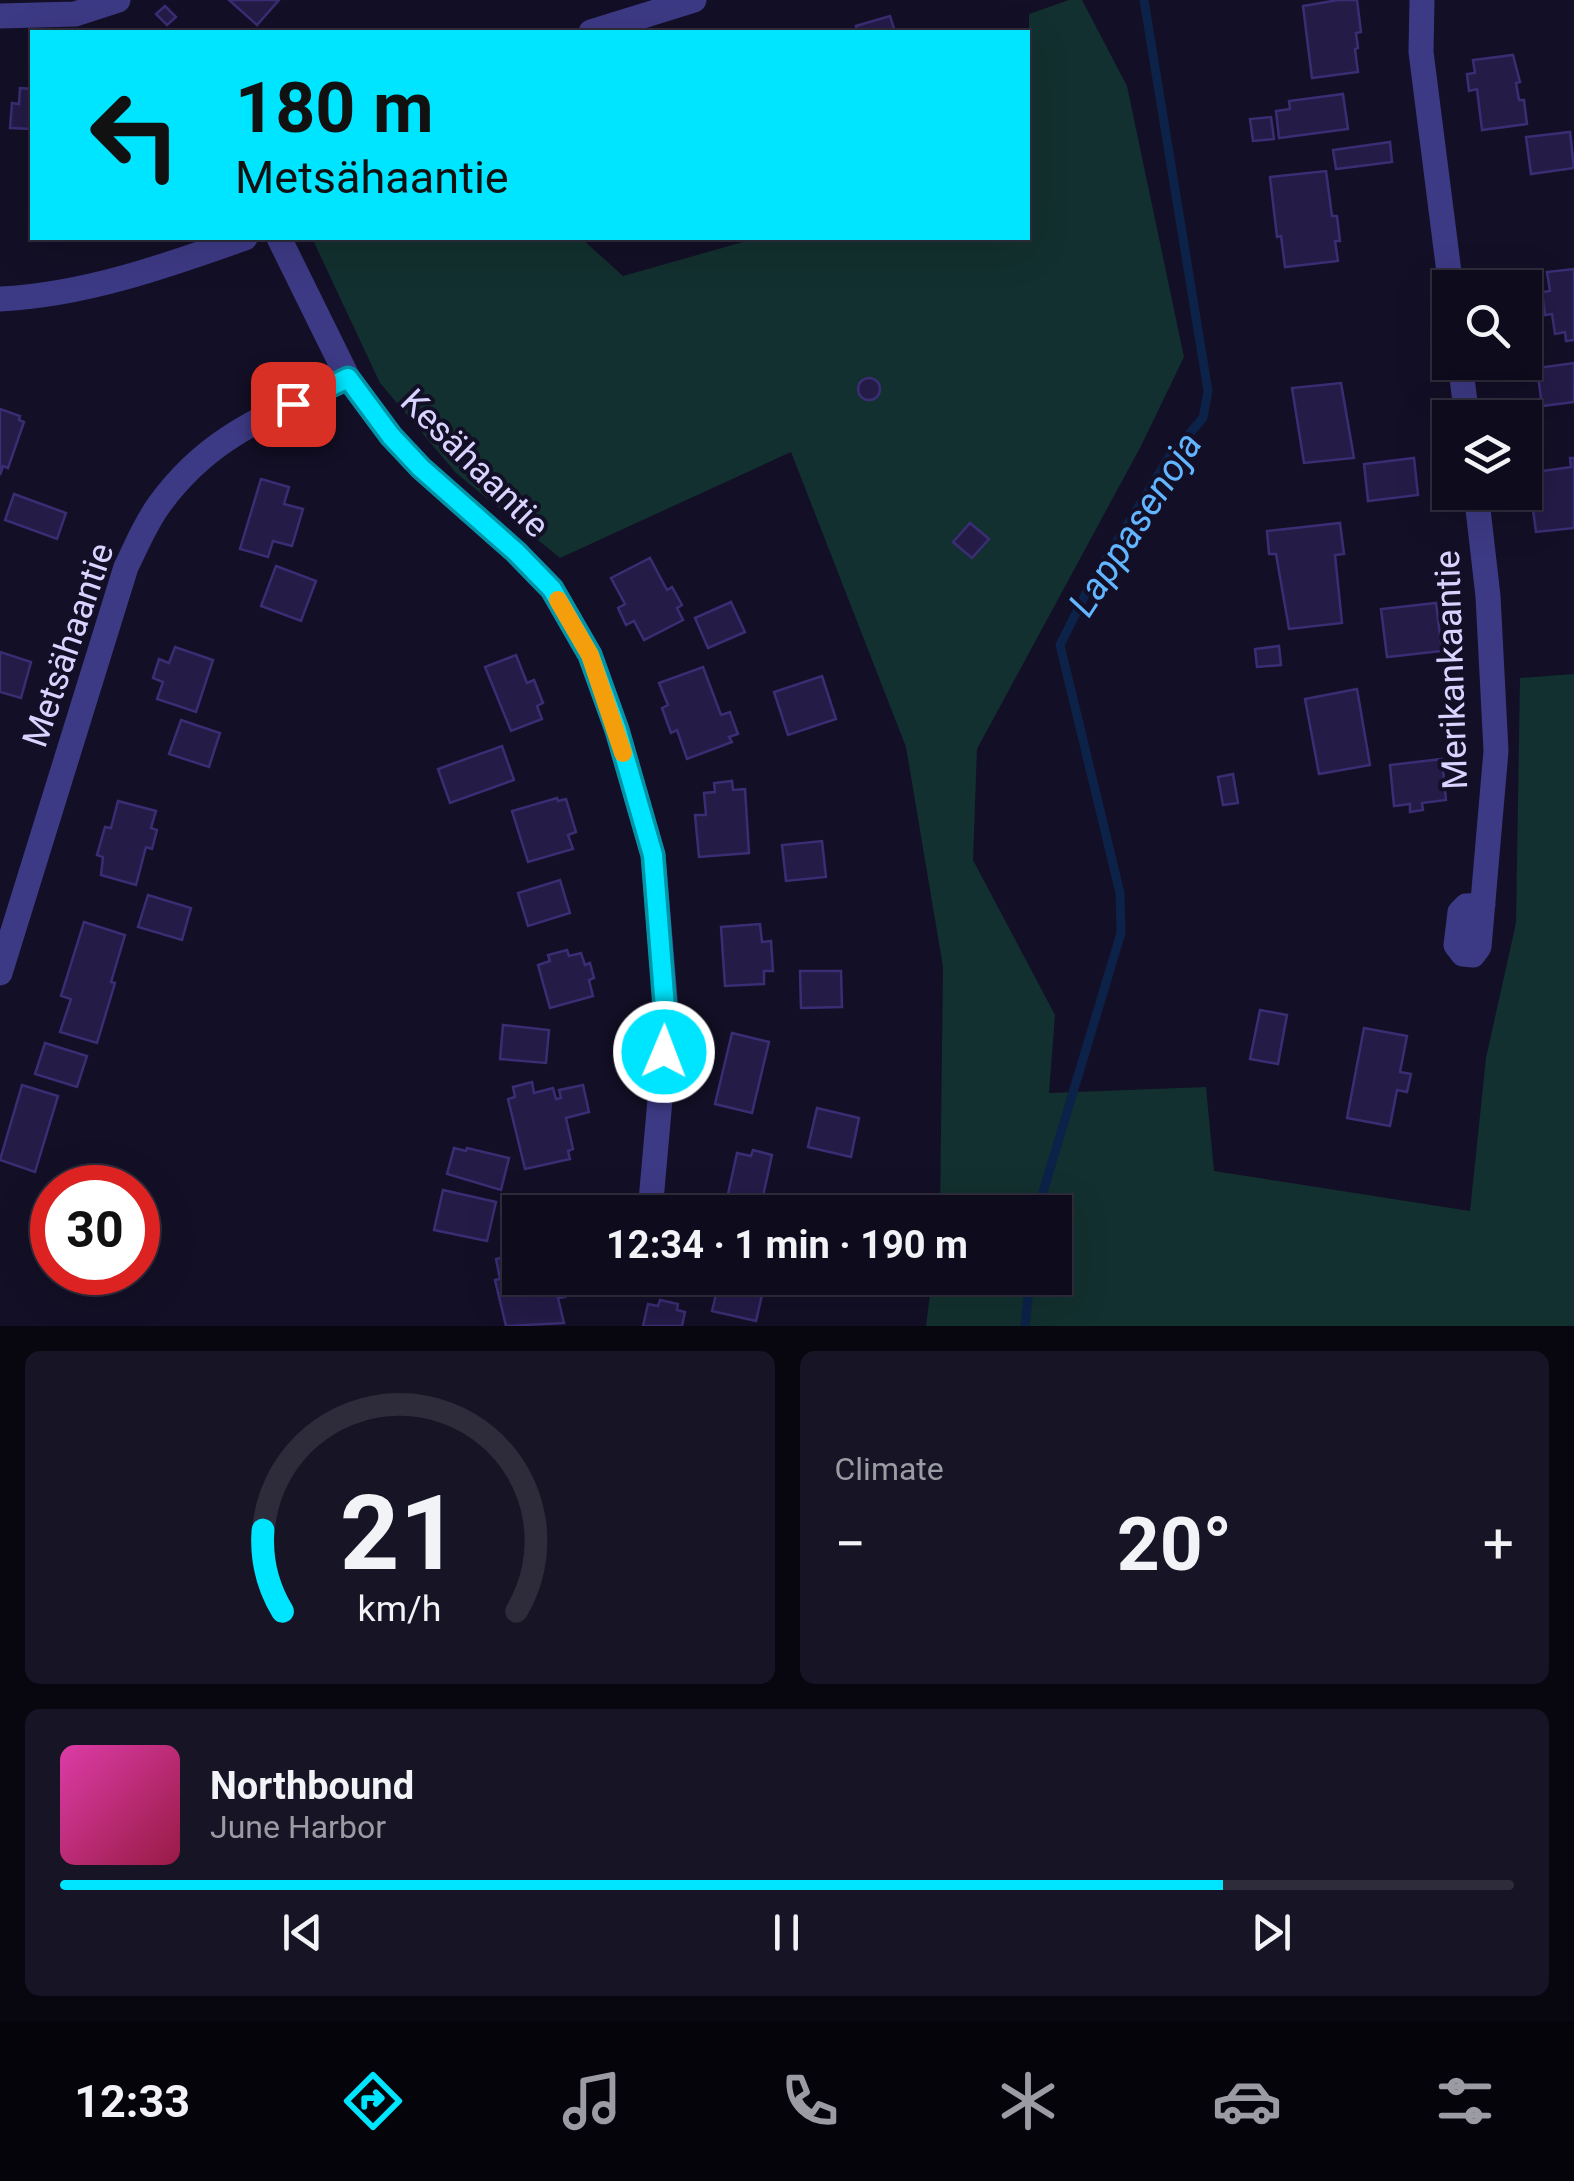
<!DOCTYPE html>
<meta charset="utf-8">
<style>
:root{--surface:#0e0b1c;--page:#171425;--text:#f1f3f6;--muted:#9b9ba3;--line:#2e2b3b;--accent:#00e5ff}
body{margin:0;font-family:Roboto,sans-serif;background:var(--page);color:var(--text);height:100vh;display:flex;flex-direction:column;font-size:38px;white-space:nowrap}
*{box-sizing:border-box;margin:0}
p{font-size:32px;color:var(--muted)}
.icon{flex:none;width:55px;height:55px;fill:none;stroke:currentColor;stroke-width:2;stroke-linecap:round;stroke-linejoin:round}
.map{position:relative;height:1326px;overflow:hidden}
.drawer{display:flex;flex-direction:column;gap:25px;padding:25px;background:#08060f;flex:1}
.drawer>*{flex:none}
.guide{position:absolute;left:30px;top:30px;width:1000px;height:210px;border-radius:0px;box-shadow:0 10px 40px #0002,0 0 0 2px var(--line);background:#00e5ff;color:#111;overflow:hidden}
.tools{position:absolute;left:1432px;top:270px;display:grid;gap:20px}
.tools a{display:grid;place-items:center;width:110px;height:110px;border-radius:0px;background:var(--surface);box-shadow:0 10px 40px #0002,0 0 0 2px var(--line);font-size:50px}
.speed{position:absolute;left:30px;top:1165px;display:flex;gap:20px;font-size:50px;font-weight:700;text-align:center}
.speed>*{display:grid;place-content:center;width:130px;height:130px;border-radius:50%;background:var(--surface);box-shadow:0 10px 40px #0002,0 0 0 2px var(--line);line-height:1}
.speed .limit{border:15px solid #d22;background:#fff;color:#111}
.pin{position:absolute;display:grid;place-items:center;width:85px;height:85px;color:#fff;margin:-42px;border-radius:20px;box-shadow:0 5px 15px #0006}
.me{position:absolute;width:110px;margin:-55px;rotate:1deg;stroke-linejoin:round;filter:drop-shadow(0 0 8px #0008)}
.turn{display:flex;align-items:center;gap:35px;height:210px;padding:0 40px;font-size:45px}
.turn .icon{width:130px;height:130px;stroke-width:2.5}
.turn b{display:block;font-size:70px;line-height:85px}
.big{font-size:75px;font-weight:700;line-height:1.1}
.drawer .widget{flex:1;display:flex;flex-direction:column;justify-content:center;gap:15px;min-width:0;padding:0 35px;border-radius:15px;background:var(--page)}
.drawer .dial{align-items:center;gap:0}
.dial svg{height:260px;overflow:visible;fill:none;stroke:var(--line);stroke-width:7;stroke-linecap:round;text-anchor:middle}
.dial text{fill:var(--text);stroke:none}
.song{display:flex;align-items:center;gap:30px}
.cover{width:120px;height:120px;border-radius:15px;background:linear-gradient(135deg,hsl(320 70% 55%),hsl(340 70% 35%))}
.played{height:10px;border-radius:5px;background:linear-gradient(90deg,var(--accent) 80%,var(--line) 80%)}
.keys{display:flex;justify-content:space-around;direction:ltr}
.heat{display:flex;justify-content:space-between;align-items:center;font-size:55px;direction:ltr}
.drawer .tiles{flex:1;display:grid;gap:25px;grid-template-columns:1fr 1fr}
.widget:last-child{grid-column:span 2}
.trip{position:absolute;left:502px;top:1195px;width:570px;height:100px;border-radius:0px;background:var(--surface);box-shadow:0 10px 40px #0002,0 0 0 2px var(--line);font-weight:700;line-height:100px;text-align:center}
.tab-bar{display:flex;height:160px;justify-content:space-around;align-items:center;background:#06040b;color:var(--muted)}
.tab-bar .icon{width:70px;height:70px}
.tab-bar .selected{color:var(--accent)}
.tab-bar b{font-size:45px;color:var(--text)}
.map>svg:first-child{display:block}
.green{fill:#12302f}
.lines{fill:none;stroke-linecap:round;stroke-linejoin:round}
.stream{stroke:#0c2248;stroke-width:9}
.building{fill:#241b47;stroke:#3b2d73;stroke-width:2.5}
.street{stroke:#3d3a85;stroke-width:25}
.route-casing{stroke:#0095a6;stroke-width:25}
.route{stroke:#00e5ff;stroke-width:18}
.slow{stroke:#f59e0b;stroke-width:18}
.labels{text-anchor:middle;stroke-width:8;stroke-linejoin:round;paint-order:stroke}
.street-label{font-size:35px;fill:#d9d4ff;stroke:#130f26}
.water-label{font-size:38px;font-style:italic;fill:#62b6ff;stroke:#130f26}
</style>
<div class="map">
<svg width="1574" height="1326" viewBox="0 0 1574 1326">
<rect width="100%" height="100%" fill="#130f26"/>
<!-- green -->
<polygon class="green" points="1069,0 1082,0 1127,86 1184,357 1141,446 977,749 973,860 1055,1015 1049,1093 1206,1087 1214,1171 1470,1211 1486,1058 1516,923 1520,678 1574,674 1574,1326 926,1326 932,1278 1055,1278 1055,1212 940,1212 943,967 906,747 791,452 560,558 456,473 380,383 312,238 581,238 623,276 757,238 1028,238 1029,14"/>
<g class="lines">
<!-- stream -->
<g class="stream">
<polyline points="1037,1212 1121,933 1120,893 1060,645 1091,583 1170,456 1203,418 1208,391 1144,0"/>
<polyline points="1025,1326 1030,1278"/>
</g>
</g>
<!-- building -->
<g class="building">
<polygon points="229,0 279,0 257,25"/>
<polygon points="1338,0 1357,0 1361,32 1356,33 1358,48 1355,49 1358,72 1312,78 1303,6"/>
<polygon points="165,6 176,17 167,25 156,14"/>
<polygon points="890,16 895,32 857,32 856,26"/>
<polygon points="1513,55 1520,82 1516,83 1519,100 1524,100 1527,124 1482,130 1477,89 1469,91 1467,74 1475,73 1473,60"/>
<polygon points="20,88 32,89 32,129 10,128 12,103 19,104"/>
<polygon points="1343,94 1348,129 1279,138 1276,111 1290,109 1289,101"/>
<polygon points="1271,117 1274,139 1253,141 1250,119"/>
<polygon points="1570,132 1574,168 1531,174 1526,137"/>
<polygon points="1390,142 1392,162 1336,169 1333,150"/>
<polygon points="1326,171 1332,216 1337,216 1340,241 1335,241 1338,261 1285,267 1281,236 1277,237 1270,177"/>
<polygon points="1574,269 1574,340 1566,341 1565,332 1555,334 1552,314 1545,315 1542,292 1550,291 1547,272"/>
<polygon points="1574,363 1574,402 1542,406 1537,368"/>
<circle cx="869" cy="389" r="11"/>
<polygon points="1341,383 1354,458 1304,463 1292,388"/>
<polygon points="0,409 20,416 19,420 24,422 8,468 3,466 0,475"/>
<polygon points="1414,458 1418,495 1368,501 1364,464"/>
<polygon points="1570,458 1574,458 1574,528 1536,532 1528,473 1571,467"/>
<polygon points="261,479 289,487 284,504 303,509 292,546 273,541 268,557 240,549"/>
<polygon points="14,494 66,513 57,539 5,520"/>
<polygon points="970,523 989,539 972,558 953,542"/>
<polygon points="1340,523 1344,554 1335,555 1342,623 1289,629 1276,554 1269,554 1267,531"/>
<polygon points="650,558 667,590 672,587 682,605 677,608 683,620 644,640 634,621 626,625 618,608 625,604 611,578"/>
<polygon points="276,566 316,581 301,621 261,606"/>
<polygon points="731,602 745,632 708,648 695,618"/>
<polygon points="1436,603 1442,651 1387,657 1381,609"/>
<polygon points="1279,646 1281,665 1257,667 1255,649"/>
<polygon points="175,647 213,660 196,712 157,699 163,682 153,678 159,659 169,663"/>
<polygon points="0,652 31,662 21,698 0,692"/>
<polygon points="516,655 527,683 534,680 543,703 537,706 542,719 511,731 485,667"/>
<polygon points="703,667 721,715 730,712 738,734 729,737 732,742 687,759 677,730 671,733 662,708 668,705 659,683"/>
<polygon points="822,676 836,719 788,735 774,692"/>
<polygon points="1357,689 1370,765 1319,774 1305,699"/>
<polygon points="181,720 220,733 209,767 169,754"/>
<polygon points="502,746 514,780 450,803 438,769"/>
<polygon points="1442,759 1446,800 1422,803 1423,810 1410,812 1410,804 1394,806 1390,765"/>
<polygon points="1233,774 1238,803 1223,805 1218,777"/>
<polygon points="732,781 733,790 745,789 749,853 699,857 695,815 706,815 704,793 715,792 714,783"/>
<polygon points="557,798 558,801 566,799 576,832 568,835 573,849 528,862 512,811"/>
<polygon points="118,801 156,811 151,828 157,830 152,849 146,847 136,885 101,875 103,857 97,855 105,827 111,828"/>
<polygon points="822,841 826,877 786,881 782,845"/>
<polygon points="560,880 570,913 528,926 518,893"/>
<polygon points="148,895 191,908 182,940 138,927"/>
<polygon points="84,922 125,935 111,982 115,983 97,1043 60,1032 71,999 61,996"/>
<polygon points="760,924 762,942 771,941 773,971 764,971 764,984 725,986 721,927"/>
<polygon points="567,950 569,956 581,953 585,965 590,963 594,978 589,980 593,996 550,1008 538,965 550,961 548,955"/>
<polygon points="800,971 841,971 842,1007 801,1008"/>
<polygon points="1260,1010 1287,1015 1278,1064 1250,1059"/>
<polygon points="503,1025 549,1030 546,1063 500,1059"/>
<polygon points="1364,1028 1407,1036 1400,1072 1411,1074 1407,1092 1397,1090 1390,1126 1347,1118"/>
<polygon points="732,1033 769,1042 752,1113 715,1104"/>
<polygon points="45,1043 87,1056 77,1087 35,1074"/>
<polygon points="532,1082 534,1093 553,1088 556,1099 561,1098 559,1090 583,1085 589,1112 566,1118 573,1149 568,1151 570,1159 525,1169 508,1099 515,1097 513,1087"/>
<polygon points="22,1085 58,1096 35,1172 0,1160"/>
<polygon points="817,1108 859,1118 851,1157 808,1147"/>
<polygon points="454,1148 466,1151 467,1148 509,1158 501,1190 447,1174"/>
<polygon points="753,1150 772,1155 762,1201 766,1202 763,1212 724,1212 737,1153 751,1156"/>
<polygon points="443,1190 496,1202 487,1241 434,1230"/>
<polygon points="520,1254 520,1278 561,1279 565,1297 558,1298 564,1323 506,1326 495,1280 500,1279 496,1259"/>
<polygon points="720,1278 766,1278 756,1321 712,1311"/>
<polygon points="793,1278 822,1278 819,1291 792,1285"/>
<polygon points="660,1300 678,1304 677,1310 685,1312 682,1326 643,1326 648,1304 658,1306"/>
</g>
<g class="lines">
<!-- street -->
<g class="street">
<polyline points="1422,0 1421,52 1451,288"/>
<polyline points="0,16 75,14 118,0"/>
<polyline points="591,32 694,0"/>
<polyline points="279,238 348,378 391,436 421,468 516,552 552,589 590,655 617,730 653,855 667,1021 650,1212"/>
<path d="M0,299C84,295 166,266 245,238"/>
<polyline points="1460,362 1467,418"/>
<polyline points="1476,492 1488,596 1496,751 1479,947 1473,955 1463,954 1456,945 1460,912 1466,906 1483,905"/>
<path d="M0,973L126,567C136,547 145,524 159,505C210,434 272,414 348,378"/>
</g>
</g>
<g class="lines">
<defs>
<polyline id="route" points="293,404 348,378 391,436 421,468 516,552 552,589 590,655 617,730 653,855 666,1021 664,1052"/>
</defs>
<!-- route casing -->
<use href="#route" class="route-casing"/>
<!-- route -->
<use href="#route" class="route"/>
<!-- slow -->
<polyline class="slow" points="558,600 590,655 623,753"/>
</g>
<g class="labels">
<!-- street labels -->
<g class="street-label">
<text transform="translate(475 463) rotate(45)" y="12">Kesähaantie</text>
<text transform="translate(68 645) rotate(-71)" y="12">Metsähaantie</text>
<text transform="translate(1451 670) rotate(-92)" y="12">Merikankaantie</text>
</g>
<!-- water labels -->
<g class="water-label">
<text transform="translate(1135 524) rotate(-57)" y="13">Lappasenoja</text>
</g>
</g>
</svg>
<div class="tools">
<a><svg class="icon" aria-label="search" viewBox="0 0 24 24"><circle cx="10" cy="10" r="6"/><path d="M15 15l6 6"/></svg></a>
<a><svg class="icon" aria-label="layers" viewBox="0 0 24 24"><path d="M12 4l9 5-9 5-9-5zM3 14l9 5 9-5"/></svg></a>
</div>
<div class="speed"><div class="limit">30</div></div>
<div class="pin" style="left:293px;top:404px;background:#d93025"><svg class="icon" aria-label="arrive" viewBox="0 0 24 24"><path d="M6 21V4h12l-3 4 3 4H6"/></svg></div>
<svg class="me" style="left:664px;top:1052px" viewBox="-20 -20 40 40"><circle r="17" fill="#00e5ff" stroke="#fff" stroke-width="3"/><path d="M0-11L8 9 0 5-8 9z" fill="#fff"/></svg>
<div class="trip">12:34 · 1 min · 190 m</div>
<div class="guide">
<div class="turn"><svg class="icon" aria-label="left" viewBox="0 0 24 24"><path d="M17 20v-9H6M10 6l-5 5 5 5"/></svg><div><b>180 m</b>Metsähaantie</div></div>
</div>
</div>
<section class="drawer">
<div class="tiles">
<div class="widget dial"><svg viewBox="0 0 100 80">
<path d="M14 69A42 42 0 1 1 86 69"/>
<path d="M14 69A42 42 0 0 1 8 44" stroke="#00e5ff"/>
<text x="50" y="56" font-size="32" font-weight="700">21</text>
<text x="50" y="72" font-size="11">km/h</text>
</svg></div>
<div class="widget"><p>Climate</p>
<div class="heat"><a>−</a><b class="big">20°</b><a>+</a></div>
</div>
<div class="widget">
<div class="song"><i class="cover"></i><div><b>Northbound</b><p>June Harbor</p></div></div>
<div class="played"></div>
<div class="keys"><svg class="icon" aria-label="previous" viewBox="0 0 24 24"><path d="M18 5L8 12l10 7zM5 5v14"/></svg><svg class="icon" aria-label="pause" viewBox="0 0 24 24"><path d="M8 5v14M16 5v14"/></svg><svg class="icon" aria-label="next" viewBox="0 0 24 24"><path d="M6 5l10 7-10 7zM19 5v14"/></svg></div>
</div>
</div>
</section>
<nav class="tab-bar">
<b>12:33</b>
<svg class="icon selected" aria-label="directions" viewBox="0 0 24 24"><path d="M12 3l9 9-9 9-9-9zM9 14v-3h6M13 9l2 2-2 2"/></svg>
<svg class="icon" aria-label="music" viewBox="0 0 24 24"><path d="M9 18V5l10-2v13"/><circle cx="6" cy="18" r="3"/><circle cx="16" cy="16" r="3"/></svg>
<svg class="icon" aria-label="phone" viewBox="0 0 24 24"><path d="M5 4h4l2 5-3 2q2 4 5 5l2-3 5 2v4C11 20 4 13 5 4z"/></svg>
<svg class="icon" aria-label="climate" viewBox="0 0 24 24"><path d="M12 3v18M4 7l16 10M4 17L20 7"/></svg>
<svg class="icon" aria-label="car" viewBox="0 0 24 24"><path d="M5 17H2v-5l4-1 3-4h7l3 4 3 1v5h-3M9 17h6M6 11h13"/><circle cx="7" cy="17" r="2"/><circle cx="17" cy="17" r="2"/></svg>
<svg class="icon" aria-label="filters" viewBox="0 0 24 24"><path d="M4 7h16M4 17h16"/><circle cx="9" cy="7" r="2"/><circle cx="15" cy="17" r="2"/></svg>
</nav>
